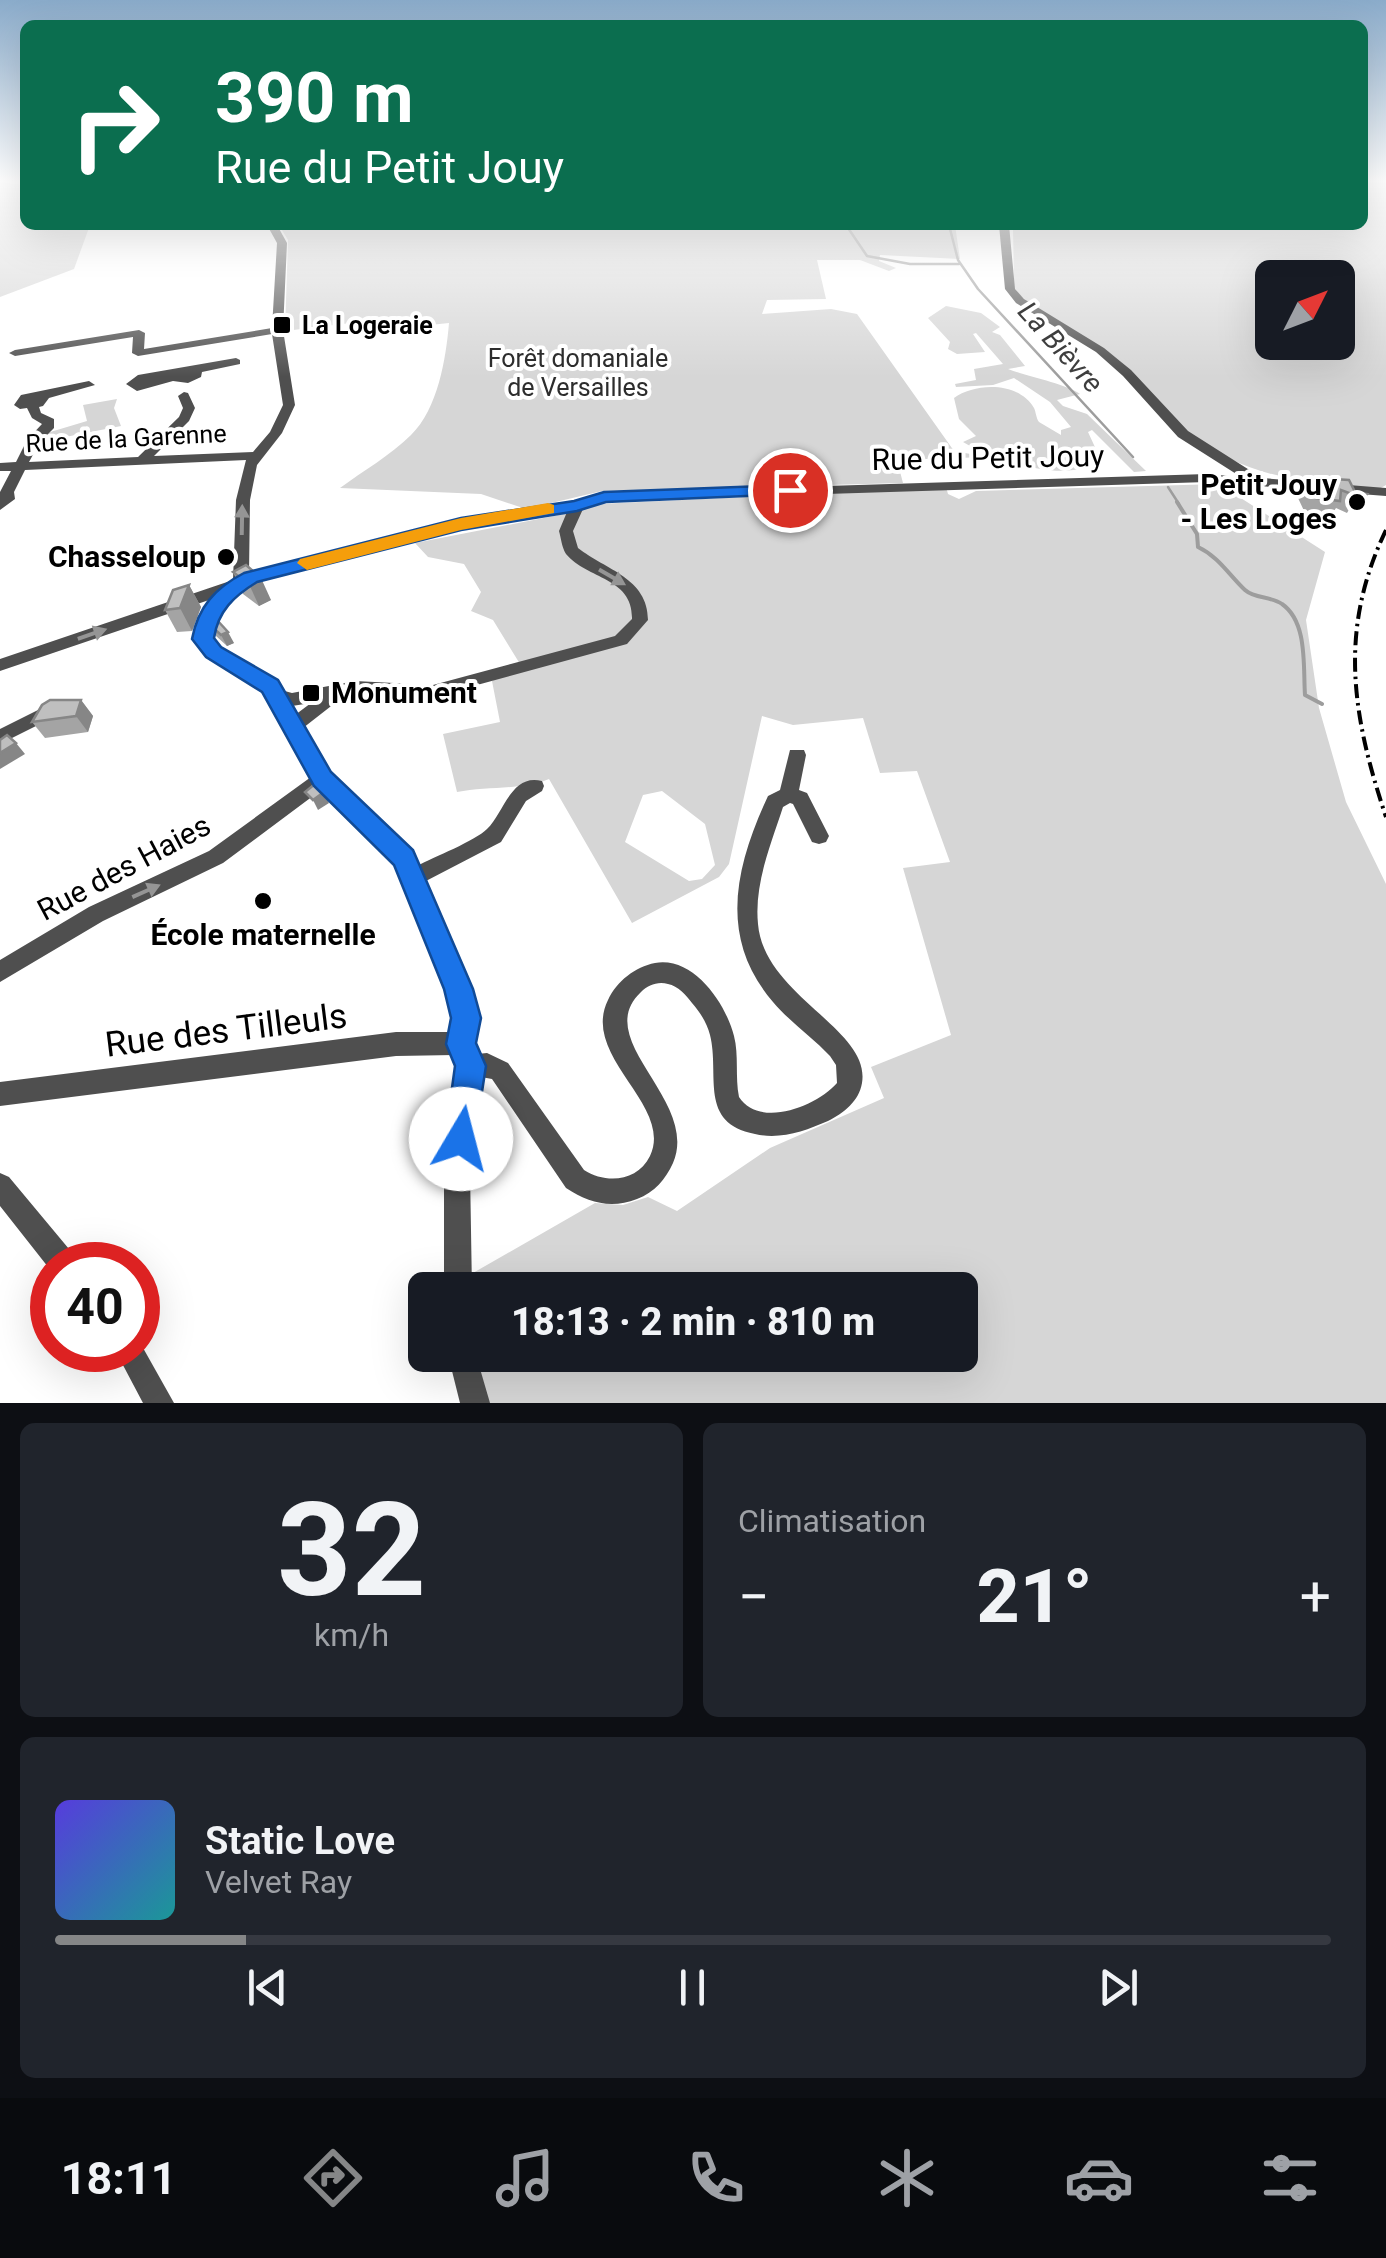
<!DOCTYPE html>
<html lang="fr">
<meta charset="utf-8">
<style>
:root{--surface:#171b24;--page:#20242c;--text:#f1f3f6;--muted:#9ea1a6;--line:#363941;--accent:#858687}
body{margin:0;font-family:Roboto,sans-serif;background:var(--page);color:var(--text);height:100vh;display:flex;flex-direction:column;font-size:38px;white-space:nowrap}
*{box-sizing:border-box;margin:0}
p{font-size:32px;color:var(--muted)}
.icon{flex:none;width:55px;height:55px;fill:none;stroke:currentColor;stroke-width:2;stroke-linecap:round;stroke-linejoin:round}
.map{position:relative;height:1403px;overflow:hidden}
.drawer{display:flex;flex-direction:column;gap:20px;padding:20px;background:#0d0f14;flex:1}
.drawer>*{flex:none}
.guide{position:absolute;left:20px;top:20px;width:1348px;height:210px;border-radius:15px;box-shadow:0 10px 40px #0002;background:#0b6e4f;color:#fff;overflow:hidden}
.needle{width:65px;rotate:48deg}
.controls{position:absolute;left:1255px;top:260px;display:grid;gap:20px}
.controls a{display:grid;place-items:center;width:100px;height:100px;border-radius:15px;background:var(--surface);box-shadow:0 10px 40px #0002;font-size:50px}
.speed{position:absolute;left:30px;top:1242px;display:flex;gap:20px;font-size:50px;font-weight:700;text-align:center}
.speed>*{display:grid;place-content:center;width:130px;height:130px;border-radius:50%;background:var(--surface);box-shadow:0 10px 40px #0002;line-height:1}
.speed .limit{border:15px solid #d22;background:#fff;color:#111}
.pin{position:absolute;display:grid;place-items:center;width:85px;height:85px;color:#fff;margin:-42px;border:5px solid #fff;border-radius:50%;box-shadow:0 2px 10px #0007}
.me{position:absolute;width:110px;margin:-55px;rotate:8deg;stroke-linejoin:round;filter:drop-shadow(0 0 8px #0008)}
.turn{display:flex;align-items:center;gap:35px;height:210px;padding:0 30px;font-size:45px}
.turn .icon{width:130px;height:130px;stroke-width:2.5}
.turn b{display:block;font-size:70px;line-height:85px}
.big{font-size:75px;font-weight:800;line-height:1.1}
.drawer .card{flex:1;display:flex;flex-direction:column;justify-content:center;gap:15px;min-width:0;padding:0 35px;border-radius:15px;background:var(--page)}
.drawer .dial{align-items:center;gap:0}
.dial b{font-size:130px;line-height:1}
.song{display:flex;align-items:center;gap:30px}
.cover{width:120px;height:120px;border-radius:15px;background:linear-gradient(135deg,hsl(250 70% 55%),hsl(180 70% 35%))}
.played{height:10px;border-radius:5px;background:linear-gradient(90deg,var(--accent) 15%,var(--line) 15%)}
.keys{display:flex;justify-content:space-around;direction:ltr}
.heat{display:flex;justify-content:space-between;align-items:center;font-size:55px;direction:ltr}
.drawer .tiles{flex:1;display:grid;gap:20px;grid-template-columns:1fr 1fr}
.card:last-child{grid-column:span 2}
.trip{position:absolute;left:408px;top:1272px;width:570px;height:100px;border-radius:15px;background:var(--surface);box-shadow:0 10px 40px #0002;font-weight:800;line-height:100px;text-align:center}
.tab-bar{display:flex;height:160px;justify-content:space-around;align-items:center;background:#090b0e;color:var(--muted)}
.tab-bar .icon{width:70px;height:70px}
.tab-bar .selected{color:var(--accent)}
.tab-bar b{font-size:45px;color:var(--text)}
.map>svg:first-child{display:block}
.green{fill:#d6d6d6;fill-rule:evenodd}
.lines{fill:none;stroke-linecap:round;stroke-linejoin:round}
.stream-far1{stroke:#9d9d9d;stroke-width:2.5}
.stream{stroke:#9d9d9d;stroke-width:4}
.minor{fill:#4f4f4f;fill-rule:evenodd}
.rail{stroke:#000;stroke-width:4;stroke-dasharray:14 5 2.5 5;stroke-linecap:butt}
.wall{fill:#a4a4a4}
.shaded-wall{fill:#868686}
.building{fill:#bfbfbf;stroke:#868686;stroke-width:2.5}
.oneway{fill:#959595}
.route{fill:#1a73e8;stroke:#114b97;stroke-width:2.5}
.slow{fill:#f59e0b}
.poi-dot{fill:#000;stroke:#fff;stroke-width:4}
.labels{text-anchor:middle;stroke-width:8;stroke-linejoin:round;paint-order:stroke}
.far-poi-label{font-size:25px;font-weight:bold;fill:#000;stroke:#fff;text-anchor:start}
.far-park-label{font-size:25px;fill:#2d2d2d;stroke:#fff}
.far-street-label{font-size:25px;fill:#000;stroke:#fff}
.far-water-label{font-size:28px;font-style:italic;fill:#3e3e3e;stroke:#fff}
.street-label{font-size:30px;fill:#000;stroke:#fff}
.poi-label{font-size:30px;font-weight:bold;fill:#000;stroke:#fff;text-anchor:end}
.near-street-label{font-size:35px;fill:#000;stroke:#fff}
</style>
<div class="map">
<svg width="1386" height="1403" viewBox="0 0 1386 1403">
<rect width="100%" height="100%" fill="#fff"/>
<!-- green -->
<g class="green">
<path d="M1363,181H1386V485L1379,489C1302,482 1247,479 1184,430C1158,409 1142,377 1115,357C1084,333 1039,319 1014,288L1013,225H1362ZM1272,278H1338V342H1272Z"/>
<polygon points="0,182 25,185 25,225 90,225 74,269 0,297"/>
<path d="M279,225H955L960,259L880,255L879,261L896,268L889,271L860,260H817L826,299L767,300L762,314L831,309L857,314L954,451L987,457L897,460L903,483L602,491L526,509L481,494L340,488C363,471 391,455 411,435C438,409 446,358 449,323L401,328L400,317L285,331L288,240Z"/>
<path d="M946,306L981,313L1000,327L992,332L1000,335L1025,366L1008,369C1026,376 1066,384 1080,394L1057,400L1063,406L1087,414L1146,471L1134,472L1092,430L1088,432L1100,458C1074,487 992,460 963,442L976,436L959,419L954,398C975,383 1018,381 1034,408C1036,412 1036,418 1039,422L1061,435V430L1071,427L1050,402L1014,378L993,385L956,387L955,384L976,380L974,369L1003,364L976,333L973,334L985,352L957,354L948,349L950,342L928,318Z"/>
<polygon points="117,399 114,408 121,426 40,442 47,433 87,421 83,405"/>
<path d="M1219,484L1325,552L1306,620L1319,708L1346,802L1386,884V1403H487L472,1355H960V1290H467L466,1277L595,1203L623,1205L648,1197L677,1211L770,1148L884,1098L871,1067L951,1035L903,868L950,862L917,771L880,773L863,718L793,725L762,716L729,864L719,877L632,923L549,779C524,790 487,786 457,792L443,734L500,722L492,681L520,664L493,620L471,611L481,592L464,564L428,557L415,543L559,515L598,504L946,487L948,494L959,499L976,491ZM662,791L705,824L715,865L702,879L689,881L625,842L643,795Z"/>
</g>
<g class="lines">
<!-- stream-far1 -->
<g class="stream-far1">
<polyline points="846,225 867,256 910,264 959,264"/>
<polyline points="949,225 958,260 978,289 1133,457"/>
<polyline points="1168,487 1179,504"/>
</g>
<!-- stream -->
<path class="stream" d="M1177,502L1197,534L1198,547C1219,557 1229,575 1245,590C1255,599 1271,596 1282,604C1308,622 1303,667 1305,695L1322,704"/>
<!-- minor -->
<g class="minor">
<path d="M267,225H277L287,243L283,330L295,405L282,433L257,465L250,500L249,574L461,520L575,502L604,493L1207,474L1241,477L1178,437L1123,376L1096,352L1016,303L1005,289L999,225H1009L1015,289L1024,299L1104,348L1131,370L1188,431L1262,478L1386,488V496L1207,482L605,501L583,509L573,531L578,548C606,570 648,578 648,620L627,644L433,697L355,693L344,696L303,728L329,774L411,852L417,866C434,857 475,841 487,829C504,813 511,773 542,781L544,786L542,791L526,801L501,842L424,882C439,917 472,980 477,1015C478,1030 471,1039 477,1054L487,1053L508,1063L584,1170C606,1184 637,1182 650,1156C674,1105 580,1057 608,1000C617,981 635,967 655,963C694,956 726,1004 734,1036C739,1055 735,1077 739,1097C760,1129 817,1106 837,1083L836,1065L830,1056C812,1037 790,1022 773,1002C718,938 735,867 768,796L780,790L790,750H804L806,755L799,790L807,793L829,836L826,842L819,844L812,842L793,804L790,803L783,807C771,844 754,884 758,924C764,996 871,1029 862,1083C859,1101 844,1113 828,1121C805,1131 780,1140 755,1134C698,1123 720,1075 710,1035C707,1023 700,1012 692,1003C686,995 678,986 668,984C658,981 648,985 641,992C590,1040 700,1100 673,1163C665,1180 655,1192 637,1199C611,1209 589,1203 566,1188L492,1079L481,1077L470,1170L472,1290H444V1170L458,1066L454,1055L396,1056L0,1106V1082L396,1032H452L455,1018L447,989L396,863L321,790L223,863L103,921L0,982V960L89,907L209,851L311,777L264,690L213,658L195,639L198,620L209,600L0,671V659L233,580L236,500L246,460L25,470L14,492L15,499L0,510V492L11,471H0V463L16,462L27,440L42,424L32,418L27,408L20,409L14,405L21,395L89,381L95,385L49,398L43,406L39,407L41,413L54,419V428L40,442L29,462L138,457L179,417L183,408L178,396L184,392L188,393L195,408L189,421L154,456L253,452L270,432L283,405L272,334L138,356L132,353L133,337L15,356L9,353L15,350L139,330L145,333L144,349L272,328L277,243ZM567,512L559,531C561,538 562,548 566,554C588,580 633,577 632,619L615,636L433,685L355,681L292,693L281,690L268,675L224,649L211,638C212,610 232,592 256,582L461,528ZM311,703L295,715L290,706H292Z"/>
<polygon points="236,358 240,360 240,364 202,372 201,377 188,383 173,381 137,391 126,384 138,375"/>
<polygon points="46,706 52,708 55,713 52,718 0,744 0,729"/>
<polygon points="0,1173 9,1177 74,1255 78,1265 52,1265 52,1272 0,1206"/>
<polygon points="138,1339 174,1403 143,1403 115,1350 138,1350"/>
<polygon points="448,1355 476,1355 490,1403 460,1403"/>
</g>
<!-- rail -->
<path class="rail" d="M1386,530C1338,630 1352,715 1386,817"/>
</g>
<!-- wall -->
<g class="wall">
<polygon points="1316,478 1355,492 1364,499 1355,507 1351,506 1347,513 1336,508 1330,517 1306,515 1298,498 1307,482 1314,482"/>
<polygon points="233,572 271,600 259,606 243,594"/>
<polygon points="189,585 201,607 192,631 177,632 165,610"/>
<polygon points="209,624 234,643 227,646 215,635"/>
<polygon points="81,700 93,716 88,732 45,738 32,722"/>
</g>
<!-- shaded-wall -->
<g class="shaded-wall">
<polygon points="261,578 271,600 259,606 249,584"/>
<polygon points="189,585 201,607 192,631 180,608"/>
<polygon points="228,632 234,643 227,646 221,635"/>
<polygon points="81,700 93,716 88,732 76,716"/>
<polygon points="16,743 25,754 0,769 0,753"/>
<polygon points="324,792 329,803 318,810 313,800"/>
</g>
<!-- building -->
<g class="building">
<polygon points="1316,478 1349,480 1357,496 1341,490 1340,501 1316,498 1307,482 1321,483"/>
<polygon points="1355,492 1367,494 1359,502 1355,500 1357,496"/>
<polygon points="246,565 261,578 249,584 233,572"/>
<polygon points="189,585 180,608 165,610 173,590"/>
<polygon points="217,620 228,632 221,635 209,624"/>
<polygon points="50,700 81,700 76,716 32,722 42,705"/>
<polygon points="7,735 16,743 0,753 0,740"/>
<polygon points="315,784 324,792 313,800 305,792"/>
</g>
<!-- one-way arrows -->
<defs><path id="oneway-solid" d="M-6-.8H1V-3.2L6.5 0L1 3.2V.8H-6Z" transform="scale(2.5)"/></defs>
<g class="oneway">
<use href="#oneway-solid" transform="translate(242 520) rotate(-89)"/>
<use href="#oneway-solid" transform="translate(612 577) rotate(30)"/>
<use href="#oneway-solid" transform="translate(92 634) rotate(-19)"/>
<use href="#oneway-solid" transform="translate(146 891) rotate(-24)"/>
</g>
<!-- sky -->
<linearGradient id="sky" x2="0" y2="1"><stop stop-color="#8aabca"/><stop offset="0.48" stop-color="#fff"/><stop offset="1" stop-color="#fff" stop-opacity="0"/></linearGradient>
<rect width="1386" height="377" fill="url(#sky)"/>
<!-- route -->
<path class="route" d="M790,485L796,486V494L606,502L577,511L461,530L257,582C234,596 218,611 214,638L221,647L278,680L331,772L413,850L473,989L481,1018L476,1043L486,1066L473,1150L461,1155L450,1150L445,1139L455,1066L446,1044L451,1018L444,989L394,865L314,786L262,692L206,657L192,639C198,607 215,588 244,573L461,518L574,501L604,492Z"/>
<!-- slow -->
<polygon class="slow" points="548,503 554,505 554,513 461,530 307,570 297,563 300,559 461,518"/>
<!-- markers -->
<g class="poi-dot">
<rect x="272" y="315" width="20" height="20" rx="5"/>
<circle cx="1357" cy="502" r="10"/>
<circle cx="226" cy="557" r="10"/>
<rect x="301" y="683" width="20" height="20" rx="5"/>
<circle cx="263" cy="901" r="10"/>
</g>
<g class="labels">
<!-- far-poi labels -->
<g class="far-poi-label">
<text x="302" y="334">La Logeraie</text>
</g>
<!-- far-park labels -->
<g class="far-park-label">
<text x="578" y="367">Forêt domaniale<tspan x="578" dy="29">de Versailles</tspan></text>
</g>
<!-- far-street labels -->
<g class="far-street-label">
<text transform="translate(126 438) rotate(-3)" y="9">Rue de la Garenne</text>
</g>
<!-- far-water labels -->
<g class="far-water-label">
<text transform="translate(1061 347) rotate(48)" y="10">La Bièvre</text>
</g>
<!-- street labels -->
<g class="street-label">
<text transform="translate(988 458) rotate(-1)" y="10">Rue du Petit Jouy</text>
<text transform="translate(124 868) rotate(-28)" y="10">Rue des Haies</text>
</g>
<!-- poi labels -->
<g class="poi-label">
<text x="1337" y="495">Petit Jouy<tspan x="1337" dy="34">- Les Loges</tspan></text>
<text x="206" y="567">Chasseloup</text>
<text x="331" y="703" text-anchor="start">Monument</text>
<text x="263" y="945" text-anchor="middle">École maternelle</text>
</g>
<!-- near-street labels -->
<g class="near-street-label">
<text transform="translate(226 1030) rotate(-7)" y="12">Rue des Tilleuls</text>
</g>
</g>
</svg>
<div class="controls">
<a><svg class="needle" viewBox="-14 -14 28 28"><path d="M0-13l5 13h-10z" fill="#e53935"/><path d="M0 13l5-13h-10z" fill="#9ea1a6"/></svg></a>
</div>
<div class="speed"><div class="limit">40</div></div>
<div class="pin" style="left:790px;top:490px;background:#d93025"><svg class="icon" aria-label="arrive" viewBox="0 0 24 24"><path d="M6 21V4h12l-3 4 3 4H6"/></svg></div>
<svg class="me" style="left:461px;top:1139px" viewBox="-20 -20 40 40"><circle r="19" fill="#fff"/><path d="M0-13L10 11 0 6-10 11z" fill="#1a73e8"/></svg>
<div class="trip">18:13 · 2 min · 810 m</div>
<div class="guide">
<div class="turn"><svg class="icon" aria-label="right" viewBox="0 0 24 24"><path d="M7 20v-9h11M14 6l5 5-5 5"/></svg><div><b>390 m</b>Rue du Petit Jouy</div></div>
</div>
</div>
<section class="drawer">
<div class="tiles">
<div class="card dial"><b>32</b><p>km/h</p></div>
<div class="card"><p>Climatisation</p>
<div class="heat"><a>−</a><b class="big">21°</b><a>+</a></div>
</div>
<div class="card">
<div class="song"><i class="cover"></i><div><b>Static Love</b><p>Velvet Ray</p></div></div>
<div class="played"></div>
<div class="keys"><svg class="icon" aria-label="previous" viewBox="0 0 24 24"><path d="M18 5L8 12l10 7zM5 5v14"/></svg><svg class="icon" aria-label="pause" viewBox="0 0 24 24"><path d="M8 5v14M16 5v14"/></svg><svg class="icon" aria-label="next" viewBox="0 0 24 24"><path d="M6 5l10 7-10 7zM19 5v14"/></svg></div>
</div>
</div>
</section>
<nav class="tab-bar">
<b>18:11</b>
<svg class="icon selected" aria-label="directions" viewBox="0 0 24 24"><path d="M12 3l9 9-9 9-9-9zM9 14v-3h6M13 9l2 2-2 2"/></svg>
<svg class="icon" aria-label="music" viewBox="0 0 24 24"><path d="M9 18V5l10-2v13"/><circle cx="6" cy="18" r="3"/><circle cx="16" cy="16" r="3"/></svg>
<svg class="icon" aria-label="phone" viewBox="0 0 24 24"><path d="M5 4h4l2 5-3 2q2 4 5 5l2-3 5 2v4C11 20 4 13 5 4z"/></svg>
<svg class="icon" aria-label="climate" viewBox="0 0 24 24"><path d="M12 3v18M4 7l16 10M4 17L20 7"/></svg>
<svg class="icon" aria-label="car" viewBox="0 0 24 24"><path d="M5 17H2v-5l4-1 3-4h7l3 4 3 1v5h-3M9 17h6M6 11h13"/><circle cx="7" cy="17" r="2"/><circle cx="17" cy="17" r="2"/></svg>
<svg class="icon" aria-label="filters" viewBox="0 0 24 24"><path d="M4 7h16M4 17h16"/><circle cx="9" cy="7" r="2"/><circle cx="15" cy="17" r="2"/></svg>
</nav>
